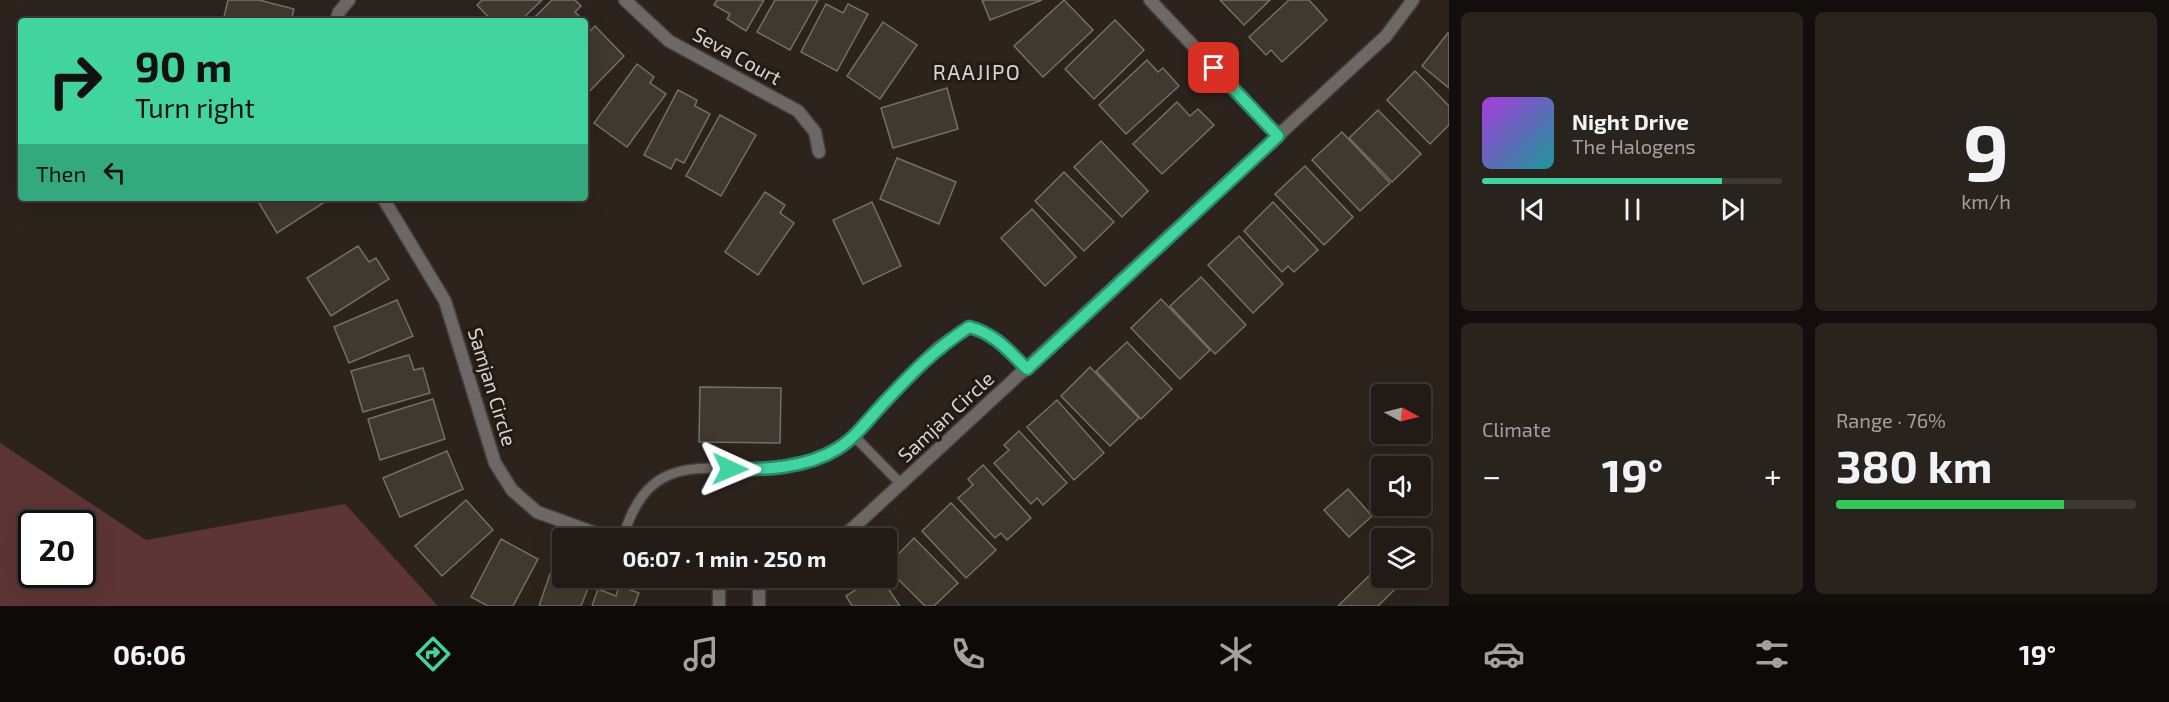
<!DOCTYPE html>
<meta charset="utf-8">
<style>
:root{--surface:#211a15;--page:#29231e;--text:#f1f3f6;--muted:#a2a1a0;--line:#3e3834;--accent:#41d4a1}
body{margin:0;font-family:"Exo 2",sans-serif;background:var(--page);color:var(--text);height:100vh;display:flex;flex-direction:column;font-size:22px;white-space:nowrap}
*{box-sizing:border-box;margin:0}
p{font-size:20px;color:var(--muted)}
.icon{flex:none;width:33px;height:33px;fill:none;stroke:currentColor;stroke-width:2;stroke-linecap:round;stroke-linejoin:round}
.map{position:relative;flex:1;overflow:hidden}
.details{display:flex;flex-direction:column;gap:12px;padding:12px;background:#120e0c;width:720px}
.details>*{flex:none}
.top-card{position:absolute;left:18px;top:18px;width:570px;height:183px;border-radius:6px;box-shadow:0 6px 24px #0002,0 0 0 2px var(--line);background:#41d4a1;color:#111;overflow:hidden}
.needle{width:39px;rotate:97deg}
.controls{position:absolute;left:1371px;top:384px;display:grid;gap:12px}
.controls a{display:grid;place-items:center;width:60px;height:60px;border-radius:6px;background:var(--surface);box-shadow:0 6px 24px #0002,0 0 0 2px var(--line);font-size:30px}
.speed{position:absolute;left:18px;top:510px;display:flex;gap:12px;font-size:30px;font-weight:700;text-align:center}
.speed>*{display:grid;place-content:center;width:78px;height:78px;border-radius:50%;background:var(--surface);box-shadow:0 6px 24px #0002,0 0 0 2px var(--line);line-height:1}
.speed .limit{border:3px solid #111;border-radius:9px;background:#fff;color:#111}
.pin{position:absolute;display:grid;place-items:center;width:51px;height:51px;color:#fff;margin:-26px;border-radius:12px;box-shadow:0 3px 9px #0006}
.me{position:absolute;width:66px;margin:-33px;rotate:91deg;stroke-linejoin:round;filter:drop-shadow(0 0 4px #0008)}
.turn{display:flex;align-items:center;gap:21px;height:126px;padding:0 18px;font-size:27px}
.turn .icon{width:78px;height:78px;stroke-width:2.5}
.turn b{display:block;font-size:42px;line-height:51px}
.then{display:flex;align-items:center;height:57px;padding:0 18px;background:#0003;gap:12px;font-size:22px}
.big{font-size:45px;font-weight:700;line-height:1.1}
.details .tile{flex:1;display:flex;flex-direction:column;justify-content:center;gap:9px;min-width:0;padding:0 21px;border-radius:9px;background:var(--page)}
.details .dial{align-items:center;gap:0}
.dial b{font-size:78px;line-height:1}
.song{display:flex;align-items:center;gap:18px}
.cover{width:72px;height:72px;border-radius:9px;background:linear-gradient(135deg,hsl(280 70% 55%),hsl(180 70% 35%))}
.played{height:6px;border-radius:3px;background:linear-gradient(90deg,var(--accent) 80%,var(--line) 80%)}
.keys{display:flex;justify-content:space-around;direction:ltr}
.heat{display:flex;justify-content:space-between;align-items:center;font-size:33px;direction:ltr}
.charge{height:9px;border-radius:4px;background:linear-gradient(90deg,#34c759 76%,var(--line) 0)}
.details .tiles{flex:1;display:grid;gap:12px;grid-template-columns:repeat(2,1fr)}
.trip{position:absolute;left:552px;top:528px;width:345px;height:60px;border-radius:6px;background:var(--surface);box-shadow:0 6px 24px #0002,0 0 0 2px var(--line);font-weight:700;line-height:60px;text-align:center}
.dock{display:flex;height:96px;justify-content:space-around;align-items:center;background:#0d0a08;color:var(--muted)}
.dock .icon{width:42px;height:42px}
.dock .on{color:var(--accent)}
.dock b{font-size:27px;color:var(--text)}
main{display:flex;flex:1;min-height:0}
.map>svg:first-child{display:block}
.green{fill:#5e3537;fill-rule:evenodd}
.building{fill:#3f392f;stroke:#766f65;stroke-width:1.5}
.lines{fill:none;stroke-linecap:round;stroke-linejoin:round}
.lane-casing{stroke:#483f39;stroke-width:12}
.street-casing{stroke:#483f39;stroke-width:15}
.lane{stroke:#6d6765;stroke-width:9}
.street{stroke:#6d6765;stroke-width:12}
.route-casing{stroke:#2a8a69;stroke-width:15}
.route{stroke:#41d4a1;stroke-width:10}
.labels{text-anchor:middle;stroke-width:6;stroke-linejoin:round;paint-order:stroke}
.street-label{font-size:20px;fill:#dad4cf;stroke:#221a13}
.neighbourhood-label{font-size:21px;letter-spacing:1.5px;fill:#dad4cf;stroke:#221a13}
</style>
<main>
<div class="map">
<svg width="1449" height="606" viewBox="0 0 1449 606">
<rect width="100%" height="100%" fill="#2c231c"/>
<!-- green -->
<path class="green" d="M0,443L146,540L345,504L438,606H0ZM32,524H82V574H32Z"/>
<!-- building -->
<g class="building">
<polygon points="228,0 259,0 294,9 291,21 223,21"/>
<polygon points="482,0 542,0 520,21 492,21 477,5"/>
<polygon points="552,0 575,0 581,6 575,12 584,21 531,21"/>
<polygon points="717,0 764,0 746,31 727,19 730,14 714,5"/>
<polygon points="775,0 818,0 790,50 757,32"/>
<polygon points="982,0 1042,0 990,20"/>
<polygon points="1064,0 1093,30 1043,77 1014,46"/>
<polygon points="1220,0 1270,0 1244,25"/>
<polygon points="1289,0 1309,0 1327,20 1282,62 1271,50 1266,55 1249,37"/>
<polygon points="826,4 843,13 848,4 868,14 837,71 801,52"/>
<polygon points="1115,20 1144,50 1094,99 1065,69"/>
<polygon points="883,22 917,45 880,99 847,76"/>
<polygon points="595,26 624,56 585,96 585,36"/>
<polygon points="1448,33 1449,34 1449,88 1422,66"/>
<polygon points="1147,60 1158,72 1163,68 1179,86 1126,134 1099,105"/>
<polygon points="637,64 654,77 650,83 666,94 627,147 594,123"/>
<polygon points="1415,71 1449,106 1449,125 1430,144 1387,100"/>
<polygon points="947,88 958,129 893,148 881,108"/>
<polygon points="678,90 697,100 695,106 710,114 684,163 676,159 671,169 644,155"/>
<polygon points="1177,102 1190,116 1198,109 1214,125 1162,174 1133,144"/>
<polygon points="1378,110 1421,154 1392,182 1349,138"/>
<polygon points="720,115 756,135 721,196 686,176"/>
<polygon points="1342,132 1390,183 1360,211 1312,160"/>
<polygon points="1101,141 1148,191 1122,217 1074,167"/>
<polygon points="897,158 956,182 939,224 880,199"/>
<polygon points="1305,166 1353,217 1324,245 1275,194"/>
<polygon points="1064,172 1114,222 1084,251 1035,201"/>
<polygon points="765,192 785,205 780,213 794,223 758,275 725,252"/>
<polygon points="256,198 331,198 277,233"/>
<polygon points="872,202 901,266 863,284 833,220"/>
<polygon points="1273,202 1318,250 1294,272 1288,266 1282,272 1244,231"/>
<polygon points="1032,209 1076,257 1045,286 1001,238"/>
<polygon points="1239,236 1283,284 1253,313 1208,265"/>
<polygon points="358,246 369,262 376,258 389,279 331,316 307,278"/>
<polygon points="1201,277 1246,325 1215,354 1170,306"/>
<polygon points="1161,299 1210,350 1180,379 1131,328"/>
<polygon points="397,300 413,336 349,363 334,327"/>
<polygon points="1127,342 1172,389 1141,419 1096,371"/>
<polygon points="409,355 414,370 423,368 430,393 363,412 351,371"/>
<polygon points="1090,367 1139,418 1110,446 1061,396"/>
<polygon points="700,387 781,388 780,443 699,442"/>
<polygon points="433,399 445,439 380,460 368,419"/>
<polygon points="1057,400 1104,453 1074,480 1027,427"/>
<polygon points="1019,431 1067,483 1043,505 1037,498 1031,504 994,463 1009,450 1004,445"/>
<polygon points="447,451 463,489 400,517 383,478"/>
<polygon points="983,465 1031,518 1007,540 1001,533 995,538 958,498 973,485 968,479"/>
<polygon points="1348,489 1372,516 1349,537 1324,510"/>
<polygon points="466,500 493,530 442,576 415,546"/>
<polygon points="951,503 996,550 966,578 922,531"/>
<polygon points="914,538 958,583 934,606 925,606 886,567"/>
<polygon points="501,539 538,559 513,606 488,606 471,597"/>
<polygon points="1375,570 1394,590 1378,606 1338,606"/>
<polygon points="551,571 562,578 592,578 581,606 539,606"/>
<polygon points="862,578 881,578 900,606 852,606 846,596 860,587 856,581"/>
<polygon points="619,586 639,593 634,606 592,606 598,589 616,596"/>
</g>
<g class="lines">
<defs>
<g id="lane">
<polyline points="853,435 902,485"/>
<path d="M623,538C653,431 729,486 809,460C863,443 895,388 934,350C944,340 958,334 969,327C994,333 1009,351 1027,369"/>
</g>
<g id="street">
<polyline points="625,0 669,41 798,111 815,132 819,152"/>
<polyline points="1150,0 1278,136"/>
<polyline points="336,21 339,12 349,0"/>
<polyline points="383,198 445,301 495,463 512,490 537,512 609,538"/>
<polyline points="842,538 1386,36 1413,0"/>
<polyline points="719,578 719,606"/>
<polyline points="759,578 759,606"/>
</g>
</defs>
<!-- lane casing -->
<use href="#lane" class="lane-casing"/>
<!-- street casing -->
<use href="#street" class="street-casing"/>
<!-- lane -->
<use href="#lane" class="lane"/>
<!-- street -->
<use href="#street" class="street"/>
</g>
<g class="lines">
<defs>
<path id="route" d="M730,469C765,470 806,468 837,449C854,439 867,421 880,407C910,375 932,351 969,327C994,333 1009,351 1027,369L1278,136L1214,68"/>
</defs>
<!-- route casing -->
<use href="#route" class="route-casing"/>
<!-- route -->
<use href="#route" class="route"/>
</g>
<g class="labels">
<!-- street labels -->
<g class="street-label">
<text transform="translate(737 56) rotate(29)" y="7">Seva Court</text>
<text transform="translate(492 387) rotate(73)" y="7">Samjan Circle</text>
<text transform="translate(946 417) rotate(-43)" y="7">Samjan Circle</text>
</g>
<!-- neighbourhood labels -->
<g class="neighbourhood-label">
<text x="977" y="80">RAAJIPO</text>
</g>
</g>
</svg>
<div class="controls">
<a><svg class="needle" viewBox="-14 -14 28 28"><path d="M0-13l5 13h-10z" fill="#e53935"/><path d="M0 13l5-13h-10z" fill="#a2a1a0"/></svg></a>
<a><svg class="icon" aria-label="sound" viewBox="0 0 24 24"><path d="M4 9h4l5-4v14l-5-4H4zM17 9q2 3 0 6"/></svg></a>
<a><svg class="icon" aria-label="layers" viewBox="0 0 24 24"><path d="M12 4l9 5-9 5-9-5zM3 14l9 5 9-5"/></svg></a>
</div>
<div class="speed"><div class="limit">20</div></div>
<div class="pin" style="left:1214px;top:68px;background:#d93025"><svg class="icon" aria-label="arrive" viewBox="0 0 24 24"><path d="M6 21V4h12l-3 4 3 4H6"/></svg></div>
<svg class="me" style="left:730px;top:469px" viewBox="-20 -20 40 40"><path d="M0-17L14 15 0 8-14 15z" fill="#41d4a1" stroke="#fff" stroke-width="4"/></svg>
<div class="trip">06:07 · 1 min · 250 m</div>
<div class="top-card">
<div class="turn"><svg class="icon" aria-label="right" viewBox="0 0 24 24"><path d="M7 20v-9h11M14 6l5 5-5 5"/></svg><div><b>90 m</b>Turn right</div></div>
<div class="then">Then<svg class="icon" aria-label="left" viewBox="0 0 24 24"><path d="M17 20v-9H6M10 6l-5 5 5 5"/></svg></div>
</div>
</div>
<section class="details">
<div class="tiles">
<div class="tile">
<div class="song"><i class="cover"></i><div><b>Night Drive</b><p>The Halogens</p></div></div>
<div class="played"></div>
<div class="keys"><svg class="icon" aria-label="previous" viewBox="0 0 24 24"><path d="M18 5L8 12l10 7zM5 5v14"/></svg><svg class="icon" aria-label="pause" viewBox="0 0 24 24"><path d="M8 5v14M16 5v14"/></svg><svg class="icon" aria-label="next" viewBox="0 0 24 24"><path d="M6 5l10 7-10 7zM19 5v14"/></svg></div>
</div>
<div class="tile dial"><b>9</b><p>km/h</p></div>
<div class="tile"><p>Climate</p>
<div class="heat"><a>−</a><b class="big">19°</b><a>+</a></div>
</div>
<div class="tile"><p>Range · 76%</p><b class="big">380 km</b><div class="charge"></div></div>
</div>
</section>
</main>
<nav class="dock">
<b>06:06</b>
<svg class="icon on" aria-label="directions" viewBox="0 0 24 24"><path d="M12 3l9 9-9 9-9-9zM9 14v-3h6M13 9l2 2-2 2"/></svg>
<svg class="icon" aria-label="music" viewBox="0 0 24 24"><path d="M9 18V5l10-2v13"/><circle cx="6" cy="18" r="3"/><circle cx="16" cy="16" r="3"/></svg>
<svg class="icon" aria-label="phone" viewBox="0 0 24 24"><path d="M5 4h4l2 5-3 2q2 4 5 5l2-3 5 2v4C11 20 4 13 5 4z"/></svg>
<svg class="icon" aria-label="climate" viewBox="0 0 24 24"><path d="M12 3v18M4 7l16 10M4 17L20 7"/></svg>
<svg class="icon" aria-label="car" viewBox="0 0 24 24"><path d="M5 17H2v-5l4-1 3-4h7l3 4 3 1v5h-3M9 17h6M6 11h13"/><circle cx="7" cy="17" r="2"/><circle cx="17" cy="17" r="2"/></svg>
<svg class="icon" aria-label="filters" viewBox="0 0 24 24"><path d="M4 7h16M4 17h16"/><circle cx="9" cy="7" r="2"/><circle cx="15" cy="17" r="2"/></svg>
<b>19°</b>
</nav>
